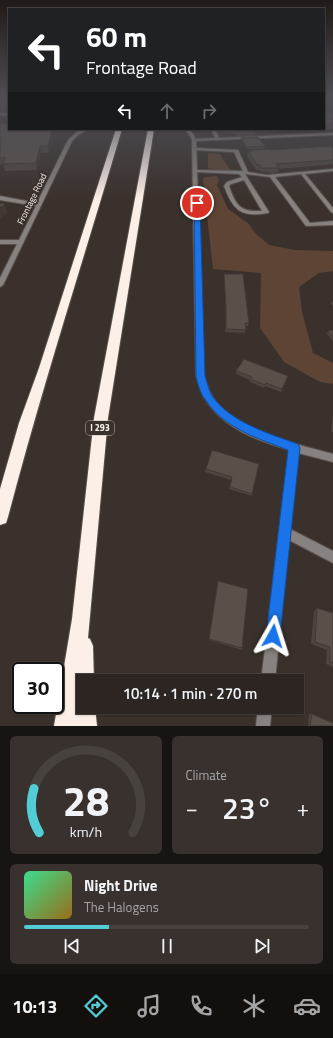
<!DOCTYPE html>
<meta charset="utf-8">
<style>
:root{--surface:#2c2521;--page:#38312e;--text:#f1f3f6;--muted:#a6a5a5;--line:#48423f;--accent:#52ccd5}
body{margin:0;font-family:"Titillium Web",sans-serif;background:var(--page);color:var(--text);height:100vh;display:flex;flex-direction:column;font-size:15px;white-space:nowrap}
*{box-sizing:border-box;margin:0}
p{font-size:13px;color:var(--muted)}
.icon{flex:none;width:22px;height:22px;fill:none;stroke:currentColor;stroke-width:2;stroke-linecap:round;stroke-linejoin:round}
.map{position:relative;height:726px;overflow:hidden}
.panel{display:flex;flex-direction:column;gap:10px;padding:10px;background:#181412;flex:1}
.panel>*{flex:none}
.banner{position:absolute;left:8px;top:8px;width:317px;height:122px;border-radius:0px;box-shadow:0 1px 3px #0004,0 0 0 1px var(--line);background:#202124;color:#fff;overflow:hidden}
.speed{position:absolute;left:12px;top:662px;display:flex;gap:8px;font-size:20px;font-weight:700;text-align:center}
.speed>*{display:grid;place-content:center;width:52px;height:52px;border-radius:50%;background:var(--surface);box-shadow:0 1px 3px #0004,0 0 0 1px var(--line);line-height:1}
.speed .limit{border:2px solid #111;border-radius:6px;background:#fff;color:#111}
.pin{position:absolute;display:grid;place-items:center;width:34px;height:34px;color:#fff;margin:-17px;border:2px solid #fff;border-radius:50%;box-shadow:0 1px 4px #0007}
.me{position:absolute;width:44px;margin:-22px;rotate:6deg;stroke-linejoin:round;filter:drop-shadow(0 0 3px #0008)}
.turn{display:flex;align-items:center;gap:14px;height:84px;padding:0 12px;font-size:18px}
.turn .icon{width:52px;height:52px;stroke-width:2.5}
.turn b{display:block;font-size:28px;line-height:34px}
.lanes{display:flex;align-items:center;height:38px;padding:0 12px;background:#0003;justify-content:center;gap:20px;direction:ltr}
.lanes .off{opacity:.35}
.big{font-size:30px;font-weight:600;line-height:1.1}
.panel .tile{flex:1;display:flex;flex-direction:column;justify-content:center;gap:6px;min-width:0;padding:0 14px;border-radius:6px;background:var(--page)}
.panel .dial{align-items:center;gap:0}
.dial svg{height:104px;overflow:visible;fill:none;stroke:var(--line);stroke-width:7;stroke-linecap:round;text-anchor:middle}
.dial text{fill:var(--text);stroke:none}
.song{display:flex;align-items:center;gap:12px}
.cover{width:48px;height:48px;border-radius:6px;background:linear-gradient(135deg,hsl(150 70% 55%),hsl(40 70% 35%))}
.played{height:4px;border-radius:2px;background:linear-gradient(90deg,var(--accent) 30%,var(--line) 30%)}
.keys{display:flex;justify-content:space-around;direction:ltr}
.heat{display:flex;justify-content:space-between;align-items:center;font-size:22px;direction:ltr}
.panel .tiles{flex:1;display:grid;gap:10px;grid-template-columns:1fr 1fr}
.tile:last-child{grid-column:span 2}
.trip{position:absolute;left:76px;top:674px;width:228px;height:40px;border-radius:0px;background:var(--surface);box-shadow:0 1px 3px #0004,0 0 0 1px var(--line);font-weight:600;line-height:40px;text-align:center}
.menu{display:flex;height:64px;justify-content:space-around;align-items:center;background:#120f0d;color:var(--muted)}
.menu .icon{width:28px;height:28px}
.menu .on{color:var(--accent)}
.menu b{font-size:18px;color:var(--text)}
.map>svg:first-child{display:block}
.green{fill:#5d4434}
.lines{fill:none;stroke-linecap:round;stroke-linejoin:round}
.lane-casing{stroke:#59504b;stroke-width:2}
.street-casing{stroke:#59504b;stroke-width:2}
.highway-casing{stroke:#59504b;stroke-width:2}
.lane{fill:#87827f;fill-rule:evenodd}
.street{fill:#87827f;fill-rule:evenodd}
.highway{fill:#fcefe8;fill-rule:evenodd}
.wall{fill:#4d4540}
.shaded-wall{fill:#3f3834}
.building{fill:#5a504a;stroke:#3f3834}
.route{fill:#1a73e8;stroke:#114b97}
.labels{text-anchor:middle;stroke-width:4;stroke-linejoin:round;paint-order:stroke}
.far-street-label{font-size:9px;fill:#f9f3ef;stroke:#3a312c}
.shield{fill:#3a312c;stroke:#c0b9b4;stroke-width:1}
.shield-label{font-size:9px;font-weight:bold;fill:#f9f3ef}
</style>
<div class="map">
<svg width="333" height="726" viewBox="0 0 333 726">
<rect width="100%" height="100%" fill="#3a312c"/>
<!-- green -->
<g class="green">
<polygon points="208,153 220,154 230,170 229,171 216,171 208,168"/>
<polygon points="217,176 219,181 217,185 228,209 248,223 256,234 269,245 295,250 333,251 333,271 319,273 299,287 302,312 313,353 333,363 333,384 320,382 284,362 260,328 261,273 213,269 203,179 205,177"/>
</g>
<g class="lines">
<defs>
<g id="lane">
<polygon points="0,113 9,114 9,116 0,115"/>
<polygon points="211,129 215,129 219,138 333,133 333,135 194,141 192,140 194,139 215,138"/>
<path d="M195,148L238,150L248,172L267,175L333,169V171L305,174L333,208V213L331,212L301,174L275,177L310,223L333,221V225L306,226L270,177L245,174L269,212L268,213C241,218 233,210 224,186L227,182L242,177L239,174L196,172L194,171L196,170L243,171L234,152L193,150V148ZM244,180L262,211C240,212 236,206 229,186L231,184Z"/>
<polygon points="0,240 21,240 24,242 21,244 0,244"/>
</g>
<g id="street">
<polygon points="84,129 90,129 79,134 72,141 3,285 0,287 0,278 36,206 0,200 0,196 37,203 68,140 77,132"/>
<path d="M184,129C192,129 193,134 196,140L204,376C206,382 208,388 211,394C230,430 296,444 333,454V462L298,453L290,529L333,551V563L289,540L275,681H261L289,450C258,441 223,428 205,399C200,392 199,384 196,376L192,140L189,134Z"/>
<polygon points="258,707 272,707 270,726 256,726"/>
</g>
<g id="highway">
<path d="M116,129H122C84,258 42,387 8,517L6,523L0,525V489L19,423L39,368Z"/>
<polygon points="148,129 154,129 108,418 88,638 90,639 93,646 94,681 83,681 83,691 81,690 79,699 83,697 83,707 95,707 97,726 54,726 72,619 94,418"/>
</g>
</defs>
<!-- lane casing -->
<use href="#lane" class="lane-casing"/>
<!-- street casing -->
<use href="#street" class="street-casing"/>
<!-- highway casing -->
<use href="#highway" class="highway-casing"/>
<!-- lane -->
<use href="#lane" class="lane"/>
<!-- street -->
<use href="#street" class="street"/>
<!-- highway -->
<use href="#highway" class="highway"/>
</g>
<!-- wall -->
<g class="wall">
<polygon points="0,98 9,98 9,105 0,104"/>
<polygon points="324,112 333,112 333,129 255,132 255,135 237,136 235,133 225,133 223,129 324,129"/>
<polygon points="0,124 9,129 55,129 49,153 41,153 37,170 5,171 3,164 0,165"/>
<polygon points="241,138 265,146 264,149 247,149 241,140"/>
<polygon points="333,149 333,164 279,169 278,172 273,173 261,172 259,170 256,170 247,156 248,151 251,151 251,150 270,150"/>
<polygon points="224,274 249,323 248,326 245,326 245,333 225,332 226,311"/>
<polygon points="333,301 333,306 331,304 332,302"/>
<polygon points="333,330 333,341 327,334 328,331"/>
<polygon points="236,371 288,376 281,392 265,386 264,388 250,382 250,380 236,374"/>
<polygon points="333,415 333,432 331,432"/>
<polygon points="212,450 252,494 252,496 229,489 231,480 205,472"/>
<polygon points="218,581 242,648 242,650 209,640"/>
<polygon points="317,608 333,613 333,667 326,664 327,650 311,644 314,611"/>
<polygon points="309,714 312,714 333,726 308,726"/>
</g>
<!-- shaded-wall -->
<g class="shaded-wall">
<polygon points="52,129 55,129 49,153 48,146"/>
<polygon points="40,146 41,153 37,170 36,163"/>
<polygon points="5,204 7,213 0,219 0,208"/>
</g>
<!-- building -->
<g class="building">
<polygon points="0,98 9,98 9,99"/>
<polygon points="324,112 333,112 333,124 324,125"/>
<polygon points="9,123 9,129 52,129 48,146 40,146 36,163 3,164 5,157 0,158 0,124"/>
<polygon points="236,129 254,129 255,130 238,131"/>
<polygon points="258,137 265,146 247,147 241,138"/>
<polygon points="331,146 333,149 333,160 276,164 279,168 261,168 260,165 257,165 248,151 252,151 251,150 269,149 270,150"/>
<polygon points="0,203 5,204 0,208"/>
<polygon points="224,274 243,274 249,323 245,323 246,330 226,329 226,308"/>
<polygon points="333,330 333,337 328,331"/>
<polygon points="244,359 288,376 282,389 266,383 265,385 251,379 252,377 236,371"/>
<polygon points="212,450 259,464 252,494 230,487 232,477 206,469"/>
<polygon points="218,581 248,589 242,648 209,639"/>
<polygon points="317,608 333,613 333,663 330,662 330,647 315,642"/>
<polygon points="312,714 333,723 333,726 310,726"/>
</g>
<!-- sky -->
<linearGradient id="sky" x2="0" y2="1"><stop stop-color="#201b18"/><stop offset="0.49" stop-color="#4f4e56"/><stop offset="1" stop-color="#4f4e56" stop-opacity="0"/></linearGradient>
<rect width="333" height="200" fill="url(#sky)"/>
<!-- route -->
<path class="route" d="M197,201L200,203L205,376C207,382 208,388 211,394C227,421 270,434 298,444L300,448L280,636L278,641L273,643L268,641L266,636L288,450C259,439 223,428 205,399C200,393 198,384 196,376L194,203Z"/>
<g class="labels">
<!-- far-street labels -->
<g class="far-street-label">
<text transform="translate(32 199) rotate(-64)" y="3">Frontage Road</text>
</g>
<!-- shield labels -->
<rect class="shield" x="86" y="421" width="28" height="14" rx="3"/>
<g class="shield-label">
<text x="100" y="431">I 293</text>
</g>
</g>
</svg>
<div class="speed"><div class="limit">30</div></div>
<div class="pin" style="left:197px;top:203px;background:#d93025"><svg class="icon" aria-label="arrive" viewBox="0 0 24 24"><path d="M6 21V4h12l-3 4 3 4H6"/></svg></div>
<svg class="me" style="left:273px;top:636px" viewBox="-20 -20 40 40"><path d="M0-17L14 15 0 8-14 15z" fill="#1a73e8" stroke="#fff" stroke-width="4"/></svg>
<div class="trip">10:14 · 1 min · 270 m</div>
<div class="banner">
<div class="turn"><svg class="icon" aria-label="left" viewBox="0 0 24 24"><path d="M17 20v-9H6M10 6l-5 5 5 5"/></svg><div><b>60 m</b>Frontage Road</div></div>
<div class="lanes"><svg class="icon" aria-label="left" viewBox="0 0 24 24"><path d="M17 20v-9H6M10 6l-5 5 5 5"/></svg><svg class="icon off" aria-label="ahead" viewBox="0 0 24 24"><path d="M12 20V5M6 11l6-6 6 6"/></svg><svg class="icon off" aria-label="right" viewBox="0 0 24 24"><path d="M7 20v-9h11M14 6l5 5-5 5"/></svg></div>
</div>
</div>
<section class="panel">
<div class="tiles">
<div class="tile dial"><svg viewBox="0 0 100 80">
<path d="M14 69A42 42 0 1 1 86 69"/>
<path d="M14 69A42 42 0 0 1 10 35" stroke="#52ccd5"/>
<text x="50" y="56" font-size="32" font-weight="700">28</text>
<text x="50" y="72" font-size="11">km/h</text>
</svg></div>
<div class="tile"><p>Climate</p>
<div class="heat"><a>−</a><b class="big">23°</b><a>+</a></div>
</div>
<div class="tile">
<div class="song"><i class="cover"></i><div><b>Night Drive</b><p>The Halogens</p></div></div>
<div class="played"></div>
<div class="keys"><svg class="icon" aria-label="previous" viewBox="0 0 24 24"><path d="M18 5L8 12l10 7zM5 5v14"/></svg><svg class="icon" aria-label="pause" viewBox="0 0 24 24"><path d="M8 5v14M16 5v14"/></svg><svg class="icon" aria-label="next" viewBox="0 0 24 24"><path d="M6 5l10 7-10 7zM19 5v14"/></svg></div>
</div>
</div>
</section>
<nav class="menu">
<b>10:13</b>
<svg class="icon on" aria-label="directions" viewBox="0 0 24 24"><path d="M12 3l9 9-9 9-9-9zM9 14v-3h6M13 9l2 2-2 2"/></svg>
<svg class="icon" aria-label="music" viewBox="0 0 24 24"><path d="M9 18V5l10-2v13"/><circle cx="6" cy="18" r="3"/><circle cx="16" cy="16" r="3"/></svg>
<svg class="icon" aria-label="phone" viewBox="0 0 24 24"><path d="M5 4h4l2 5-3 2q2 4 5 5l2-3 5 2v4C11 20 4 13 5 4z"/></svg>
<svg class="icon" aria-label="climate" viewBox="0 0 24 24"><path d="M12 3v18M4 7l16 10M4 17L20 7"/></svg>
<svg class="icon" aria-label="car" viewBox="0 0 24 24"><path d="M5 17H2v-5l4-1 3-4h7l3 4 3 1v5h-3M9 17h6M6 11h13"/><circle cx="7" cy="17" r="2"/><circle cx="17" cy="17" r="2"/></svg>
</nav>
